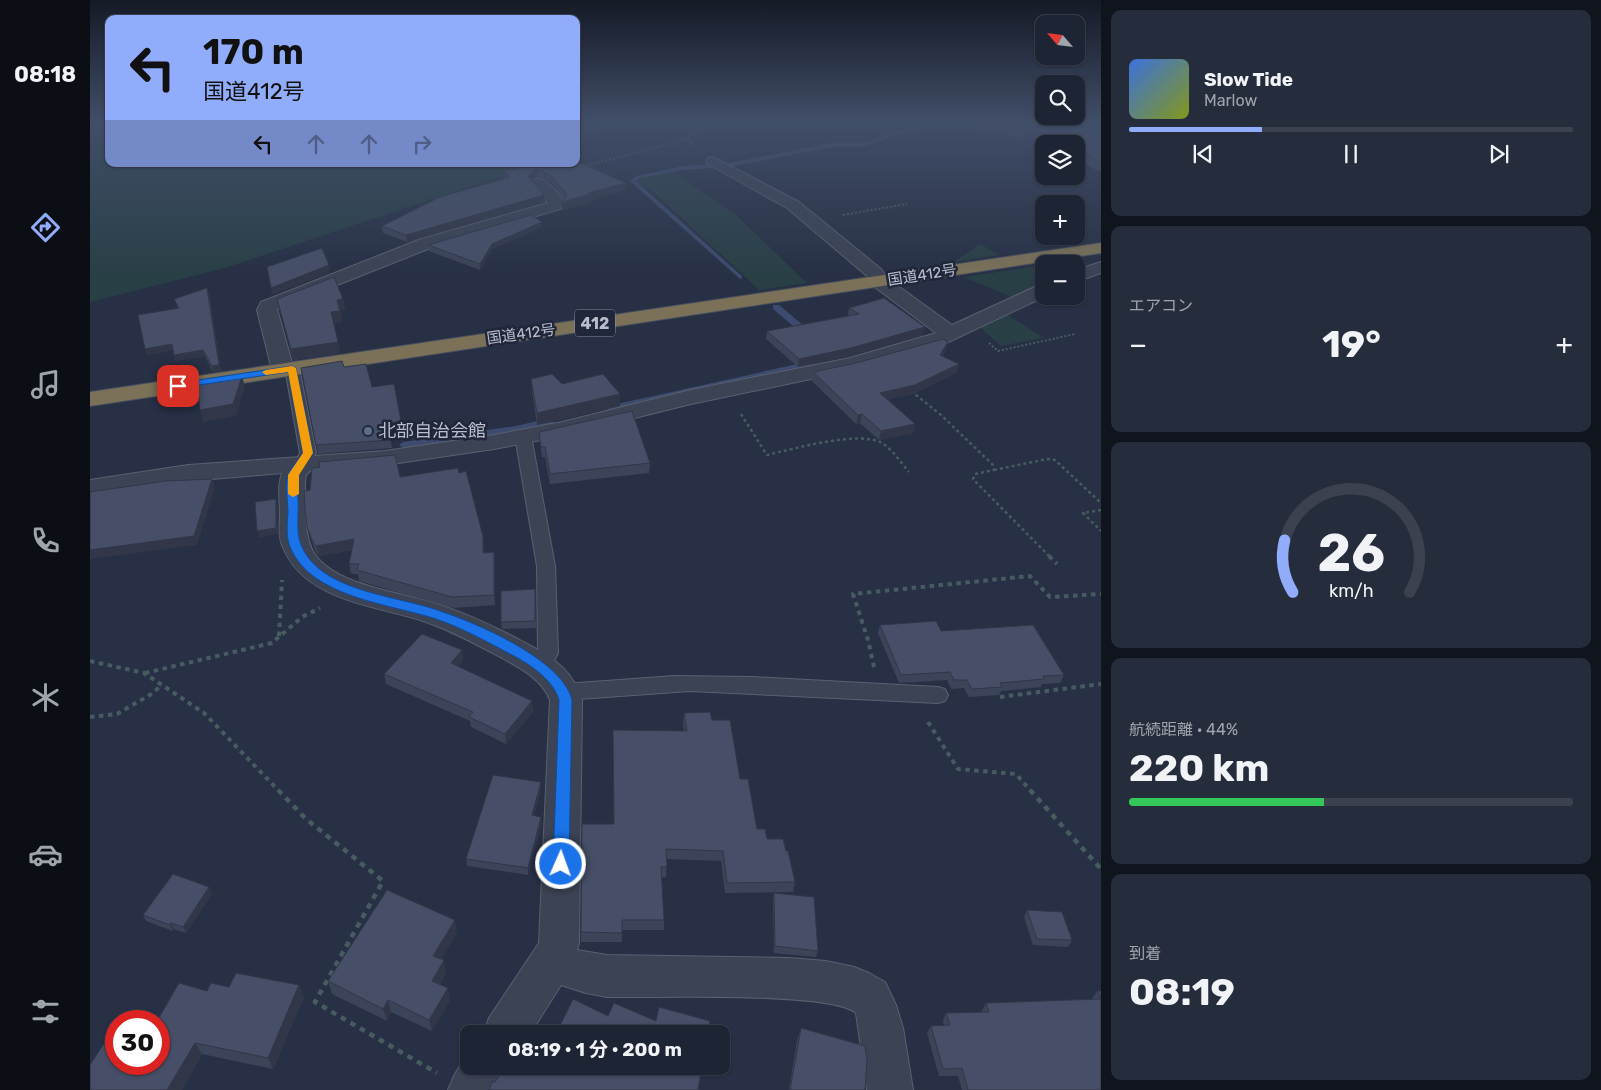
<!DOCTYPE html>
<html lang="ja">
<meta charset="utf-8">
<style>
:root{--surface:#1d2434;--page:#252c3c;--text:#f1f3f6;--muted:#a0a4ac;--line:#3b414f;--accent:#90acfb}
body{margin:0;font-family:Rubik,"Noto Sans JP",sans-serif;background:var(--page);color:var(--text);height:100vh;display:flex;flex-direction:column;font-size:19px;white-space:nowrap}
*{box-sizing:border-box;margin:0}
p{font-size:16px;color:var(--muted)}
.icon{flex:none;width:28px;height:28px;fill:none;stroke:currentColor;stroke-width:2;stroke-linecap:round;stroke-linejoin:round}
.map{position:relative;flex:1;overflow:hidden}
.drawer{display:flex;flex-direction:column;gap:10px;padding:10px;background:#10141d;width:500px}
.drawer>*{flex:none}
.hud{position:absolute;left:15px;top:15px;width:475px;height:152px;border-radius:10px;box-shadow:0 1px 4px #0004,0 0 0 1px var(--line);background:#90acfb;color:#111;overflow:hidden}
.needle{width:32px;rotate:298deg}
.fabs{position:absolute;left:945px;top:15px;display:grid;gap:10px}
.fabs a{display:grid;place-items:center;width:50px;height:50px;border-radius:10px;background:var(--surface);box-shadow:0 1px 4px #0004,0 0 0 1px var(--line);font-size:25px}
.speed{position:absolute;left:15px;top:1010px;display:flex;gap:10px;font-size:25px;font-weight:700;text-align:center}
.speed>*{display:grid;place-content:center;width:65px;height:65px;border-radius:50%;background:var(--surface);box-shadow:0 1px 4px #0004,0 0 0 1px var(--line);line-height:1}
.speed .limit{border:8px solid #d22;background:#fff;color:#111}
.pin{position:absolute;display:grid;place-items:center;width:42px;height:42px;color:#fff;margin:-21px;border-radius:10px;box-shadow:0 2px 8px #0006}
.me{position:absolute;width:55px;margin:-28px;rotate:2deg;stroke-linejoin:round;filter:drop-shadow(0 0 4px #0008)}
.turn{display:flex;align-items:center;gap:18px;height:105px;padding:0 15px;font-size:22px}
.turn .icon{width:65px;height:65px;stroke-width:2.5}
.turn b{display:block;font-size:35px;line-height:42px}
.lanes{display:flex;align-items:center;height:48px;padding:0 15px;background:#0003;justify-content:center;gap:25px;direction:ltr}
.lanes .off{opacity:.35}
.big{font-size:38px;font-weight:700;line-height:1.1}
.drawer .widget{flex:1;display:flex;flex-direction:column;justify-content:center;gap:8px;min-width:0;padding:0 18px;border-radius:10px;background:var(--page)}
.drawer .dial{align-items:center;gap:0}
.dial svg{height:130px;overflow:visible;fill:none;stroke:var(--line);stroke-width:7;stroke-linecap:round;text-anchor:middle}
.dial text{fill:var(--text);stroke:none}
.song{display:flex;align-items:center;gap:15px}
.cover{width:60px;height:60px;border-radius:8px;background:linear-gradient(135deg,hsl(220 70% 55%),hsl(70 70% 35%))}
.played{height:5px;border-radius:2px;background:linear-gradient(90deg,var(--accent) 30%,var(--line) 30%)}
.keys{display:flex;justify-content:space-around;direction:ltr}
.heat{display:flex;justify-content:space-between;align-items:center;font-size:28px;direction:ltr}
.charge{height:8px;border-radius:4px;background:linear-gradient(90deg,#34c759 44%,var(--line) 0)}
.trip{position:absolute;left:370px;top:1025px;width:270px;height:50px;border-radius:10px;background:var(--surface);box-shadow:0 1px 4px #0004,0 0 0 1px var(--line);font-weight:700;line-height:50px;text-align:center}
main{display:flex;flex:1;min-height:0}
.menu{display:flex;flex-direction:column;width:90px;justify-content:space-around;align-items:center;background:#0c0e15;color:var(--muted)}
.menu .icon{width:35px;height:35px}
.menu .active{color:var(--accent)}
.menu b{font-size:22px;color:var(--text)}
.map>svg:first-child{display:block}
.green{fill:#293f46}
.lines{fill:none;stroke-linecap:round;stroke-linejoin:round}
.stream{fill:#3c4b6e;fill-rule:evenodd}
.lane-casing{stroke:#5a6071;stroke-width:2}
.street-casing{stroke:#5a6071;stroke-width:2}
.highway-casing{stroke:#464d5f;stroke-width:2}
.path-far3{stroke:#475c61;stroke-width:2;stroke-dasharray:2 2;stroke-linecap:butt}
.path-far2{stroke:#475c61;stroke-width:2.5;stroke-dasharray:3 3;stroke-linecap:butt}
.path-far1{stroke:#475c61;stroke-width:4;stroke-dasharray:4.5 4.5;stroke-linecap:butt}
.path{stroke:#475c61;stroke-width:4.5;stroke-dasharray:5.5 5.5;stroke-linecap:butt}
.lane{fill:#3b4354;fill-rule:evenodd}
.street{fill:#3b4354;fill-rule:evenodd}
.highway{fill:#7a7158;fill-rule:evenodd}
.wall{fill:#3c4459}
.shaded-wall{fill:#313748}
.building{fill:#464f67;stroke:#313748}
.route{fill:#1a73e8;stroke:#114b97}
.slow{fill:#f59e0b}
.service-dot{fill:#5c6f8a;stroke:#20273a;stroke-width:2}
.labels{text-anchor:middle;stroke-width:5;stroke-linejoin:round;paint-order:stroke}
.far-street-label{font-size:15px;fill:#b9becd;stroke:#20273a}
.shield{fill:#20273a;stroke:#8b91a1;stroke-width:1}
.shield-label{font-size:16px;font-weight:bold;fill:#b9becd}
.poi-label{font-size:18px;fill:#b9becd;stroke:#20273a;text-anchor:start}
</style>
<main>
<nav class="menu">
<b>08:18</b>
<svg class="icon active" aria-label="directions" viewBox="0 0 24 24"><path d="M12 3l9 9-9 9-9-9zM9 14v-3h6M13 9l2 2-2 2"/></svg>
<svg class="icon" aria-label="music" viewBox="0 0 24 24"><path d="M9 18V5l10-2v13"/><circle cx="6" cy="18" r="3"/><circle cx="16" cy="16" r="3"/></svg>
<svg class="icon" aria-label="phone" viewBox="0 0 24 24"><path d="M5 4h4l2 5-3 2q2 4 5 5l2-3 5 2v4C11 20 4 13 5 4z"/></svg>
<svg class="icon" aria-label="climate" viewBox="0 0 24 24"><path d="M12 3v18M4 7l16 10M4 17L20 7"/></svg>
<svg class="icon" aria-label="car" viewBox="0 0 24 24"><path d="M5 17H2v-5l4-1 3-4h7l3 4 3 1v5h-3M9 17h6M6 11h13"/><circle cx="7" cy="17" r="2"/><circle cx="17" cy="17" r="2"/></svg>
<svg class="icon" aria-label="filters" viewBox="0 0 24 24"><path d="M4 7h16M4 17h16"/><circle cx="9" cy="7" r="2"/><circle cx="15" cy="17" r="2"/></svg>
</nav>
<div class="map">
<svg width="1011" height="1090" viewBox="0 0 1011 1090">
<rect width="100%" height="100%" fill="#273045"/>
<!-- green -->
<g class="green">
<polygon points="0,122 19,122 19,164 449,164 135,268 0,302"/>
<polygon points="486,122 531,122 486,136"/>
<polygon points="582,171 646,215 717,283 669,290 568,196 547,182 550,178"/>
<polygon points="890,244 909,255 864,262"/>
<polygon points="954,265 954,285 921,297 874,277"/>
<polygon points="913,312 954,338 911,346 887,325"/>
</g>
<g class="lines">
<!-- stream -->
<g class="stream">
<polygon points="840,122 847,122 772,147 742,147 639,167 593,170 550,178 546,181 652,276 652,278 650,279 540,181 546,176 593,166 639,163 742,143 772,143"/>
<polygon points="683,305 689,305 720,331 720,335 714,335 683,309"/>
<polygon points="721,361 725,363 724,365 518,410 514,408 518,406"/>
<polygon points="460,418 463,419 463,423 426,432 313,448 309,445 313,442 426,426"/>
</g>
<defs>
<g id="lane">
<polygon points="905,122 921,122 895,130 891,127"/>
<polygon points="202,364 209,368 226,453 218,468 206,468 204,465 210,453 195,368"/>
<polygon points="433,431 438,433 441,436 465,566 468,653 458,672 451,674 444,672 441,667 448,653 447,566 425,436 428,433"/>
<polygon points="584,676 662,677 848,687 855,689 858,695 855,701 848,703 600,691 474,700 467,698 464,692 467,686 474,684"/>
</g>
<g id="street">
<path d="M623,157L709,202L791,269L797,278L862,325L947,286L954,284V296H956L852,345L764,370L601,404L472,436L404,449L295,465L220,471L216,475L215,482C215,501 213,536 224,553C243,583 301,591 333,600C367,609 397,623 428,639C444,648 460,655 473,668C482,677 488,688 492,700L489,943L487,950L517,955L699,958L736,961L764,967L779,973L795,982L806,1005L813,1028L823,1090H777L766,1013C741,991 560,998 517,997L496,993L471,985L440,1034H393L399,1018L449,943L460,700C452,679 430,668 412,658C387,645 361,630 333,621C285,605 213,601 192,545C188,536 190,525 190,515C190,501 187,486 192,473L98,481L0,496V480L98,465L295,451L404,435L472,422L601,390L760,358L846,333L782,285L777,276L697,208L618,164L616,161L618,158Z"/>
<path d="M448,178C458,181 470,194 475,203L470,209L343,247L187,309L204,370L201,375L193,376L185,375L182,370L167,310L171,302L331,239L458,203L440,183L443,180Z"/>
<polygon points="1011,262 1011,273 986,282 986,270"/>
<polygon points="379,1052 379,1066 418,1066 407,1090 358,1090 365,1074"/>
</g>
<polygon id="highway" points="1011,243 1011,253 0,406 0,392"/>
</defs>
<!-- lane casing -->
<use href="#lane" class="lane-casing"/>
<!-- street casing -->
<use href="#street" class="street-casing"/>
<!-- highway casing -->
<use href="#highway" class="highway-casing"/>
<!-- path-far3 -->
<g class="path-far3">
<polyline points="604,147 598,139 599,135 631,122"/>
<polyline points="492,167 598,139"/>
<polyline points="753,215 817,204"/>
<polyline points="899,343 908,351 985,334"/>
</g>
<!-- path-far2 -->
<g class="path-far2">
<polyline points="821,391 851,415 903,465 904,470 885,474 883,479 961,558"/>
<path d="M651,414L677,455C703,449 769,430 792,443C803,450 811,463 819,472"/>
<polyline points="904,470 957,459 965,460 1011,503"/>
<polyline points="1011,510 993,513 1011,531"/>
</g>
<!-- path-far1 -->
<g class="path-far1">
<polyline points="959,556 967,564"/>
<polyline points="189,636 192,580"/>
<polyline points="0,661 54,673 114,713 189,791"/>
<polyline points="784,667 778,640 763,594 940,576 960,597 1011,594"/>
<polyline points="55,673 182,643 212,617 230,608"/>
<polyline points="910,697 1011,684"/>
<polyline points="0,717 27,714 60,695 72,685"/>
<polyline points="838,722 868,769 926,774 941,791"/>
</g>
<!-- path -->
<g class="path">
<polyline points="188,790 215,818 293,881 225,1002 347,1073"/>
<polyline points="940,790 1011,869"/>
</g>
<!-- lane -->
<use href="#lane" class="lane"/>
<!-- street -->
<use href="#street" class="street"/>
<!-- highway -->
<use href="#highway" class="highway"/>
</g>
<!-- wall -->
<g class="wall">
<polygon points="877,122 900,122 889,126"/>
<polygon points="903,122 1011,122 1011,172 986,160 986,144 955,144 943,138 932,140 901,130"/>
<polygon points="443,164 536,190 501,200 501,202 472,210 474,199 461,183 447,176 442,180 454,195 455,202 317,242 293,233 292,226 414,179 413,171"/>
<polygon points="452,227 402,249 390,270 339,251 338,245"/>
<polygon points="119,294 131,371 123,372 115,356 85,361 83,350 57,355 88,308 84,299"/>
<polygon points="187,299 253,299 255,310 250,310 252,322 244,323 250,353 203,360"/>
<polygon points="759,308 833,335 760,356 708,367 676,339 677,331 759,316 758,315"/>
<polygon points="856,351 852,356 869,364 866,373 823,394 798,399 825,424 823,433 789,440 770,423 766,424 722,381 723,372"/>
<polygon points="254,367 282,387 313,429 299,432 302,448 228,454 226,445"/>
<polygon points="441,379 472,384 530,406 447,425 442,391"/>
<polygon points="449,432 560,463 559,473 460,484 455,457 452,457"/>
<polygon points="310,477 393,536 394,553 404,552 405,562 405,605 363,608 269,581 268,574 261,574 259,564 262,550 229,556 226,552 220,537 217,527"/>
<polygon points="445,589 446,628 412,629 411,622"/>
<polygon points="790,625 851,631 974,675 970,683 952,684 951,687 911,691 909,695 879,697 874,688 861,689 857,680 809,683 788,633"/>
<polygon points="372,650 373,661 368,667 442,701 443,712 416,744 381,727 380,721 296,684 294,674"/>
<polygon points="594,713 622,720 650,779 667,829 677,839 696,851 705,882 703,892 635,893 631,861 577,859 576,877 571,878 574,920 574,930 532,930 532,942 491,942 491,932 523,824 594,731 593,724"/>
<polygon points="451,789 444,815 452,823 438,875 377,866 376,859"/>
<polygon points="122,893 96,933 84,929 83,931 56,921 53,915"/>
<polygon points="684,893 728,951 726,957 684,953 683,900"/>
<polygon points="937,910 982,940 978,947 943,945 934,917"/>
<polygon points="367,932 351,960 356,973 350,984 360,1000 342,1031 301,1012 297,1021 242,994 238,981"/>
<polygon points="139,987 214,997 183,1069 112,1054 92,1090 0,1090 26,1064 117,991"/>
<polygon points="1007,991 1011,991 1011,1090 872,1090 868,1076 849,1076 837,1033 841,1026 854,1025 853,1021 856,1013 892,1012 892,1011 896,1003 1002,999"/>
<polygon points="711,1028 775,1090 699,1090 707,1040"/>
</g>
<!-- shaded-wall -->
<g class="shaded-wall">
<polygon points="890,122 900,122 889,126"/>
<polygon points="946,130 943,138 932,140 935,132"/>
<polygon points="447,169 447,176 438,183 438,176"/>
<polygon points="536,183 536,190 501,200 501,202 472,210 472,202 499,193"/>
<polygon points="454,195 455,202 317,242 316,235"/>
<polygon points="452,222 452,227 402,249 390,270 390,264 402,244"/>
<polygon points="239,265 240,273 182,295 181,288"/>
<polygon points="117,288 131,371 123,372 122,366"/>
<polygon points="253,299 255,310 249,311 247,300"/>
<polygon points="250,311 252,322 244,323 241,312"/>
<polygon points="835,327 833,335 760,356 708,367 709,359"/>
<polygon points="248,342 250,353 203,360 201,349"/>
<polygon points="858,342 856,351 848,364 850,355"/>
<polygon points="82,344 84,350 57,355 55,349"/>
<polygon points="113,350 115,356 85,361 84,355"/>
<polygon points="869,364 866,373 823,394 788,401 790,393"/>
<polygon points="152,376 155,387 146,416 113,422 110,410"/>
<polygon points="530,394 530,406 447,425 447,413"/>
<polygon points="772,414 770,423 766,424 768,415"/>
<polygon points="311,421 313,429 298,432 297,424"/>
<polygon points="825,424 823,433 789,440 791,431"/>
<polygon points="122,479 125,487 107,545 0,559 0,550"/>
<polygon points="186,499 188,506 188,534 169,538 167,531"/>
<polygon points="264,539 266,549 229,556 226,546"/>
<polygon points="404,552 405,562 405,605 404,595"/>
<polygon points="372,650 373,661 362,674 361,663"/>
<polygon points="442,701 443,712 416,744 415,734"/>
<polygon points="451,782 451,789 442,822 442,815"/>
<polygon points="451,817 452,823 438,875 438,868"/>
<polygon points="119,887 122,893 96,933 93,927"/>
<polygon points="365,920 367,932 346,969 343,956"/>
<polygon points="81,923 84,929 83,931 80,925"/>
<polygon points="354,960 356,973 345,993 342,981"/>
<polygon points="209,985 214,997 183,1069 178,1058"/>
<polygon points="358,988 360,1000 342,1031 339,1020"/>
<polygon points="298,1000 301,1012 297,1021 293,1009"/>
<polygon points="105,1043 112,1054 92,1090 77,1090"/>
</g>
<!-- building -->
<g class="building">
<polygon points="903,122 1011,122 1011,162 986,150 986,144 974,144 946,130 935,132"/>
<polygon points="486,161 536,183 499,193 501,194 472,202 477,196 474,191 461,176 447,169 438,176 454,195 316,235 292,226 350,197 420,177 413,171 443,164 486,164"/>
<polygon points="441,215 452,222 402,244 390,264 338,245"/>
<polygon points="232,248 239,265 181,288 177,267"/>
<polygon points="244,277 253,299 247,300 250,311 241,312 248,342 201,349 187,299"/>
<polygon points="117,288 129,365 122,366 113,350 84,355 82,344 55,349 48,315 89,308 84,299"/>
<polygon points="794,298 835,327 761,348 709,359 677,331 769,314 759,308"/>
<polygon points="853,339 858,342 850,355 869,364 825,385 790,393 825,424 791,431 772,414 768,415 723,372 766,363"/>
<polygon points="252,361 254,367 276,364 282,387 304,384 311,421 297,424 301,440 226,445 211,368"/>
<polygon points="462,374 472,384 513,374 530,394 447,413 441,379"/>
<polygon points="152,376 143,404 110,410 107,383"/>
<polygon points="542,411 560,463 460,474 455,447 451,447 449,432"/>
<polygon points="305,455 310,477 368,468 369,473 376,471 393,536 393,553 404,552 404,595 362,597 267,570 269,564 259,564 264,539 226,546 223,542 217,527 215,508 214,491 220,490 222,468 230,467 229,462"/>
<polygon points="122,479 104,536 0,550 0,492 75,481"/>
<polygon points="186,499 186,528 167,531 165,502"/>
<polygon points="445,589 445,621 411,622 411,591"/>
<polygon points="846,621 851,631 943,625 974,675 953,676 954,679 910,683 912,687 882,689 877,680 864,680 860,672 811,675 790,625"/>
<polygon points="332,634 372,650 361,663 442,701 415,734 379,717 383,712 294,674"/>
<polygon points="620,712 622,720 640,720 650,779 658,779 667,829 675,829 677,839 693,839 696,851 698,851 705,882 637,883 633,851 576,849 577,867 571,867 574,920 532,920 532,933 491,932 492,824 524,824 523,730 597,731 594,713"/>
<polygon points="403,775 451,782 442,815 451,817 438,868 376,859"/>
<polygon points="83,874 119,887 93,927 81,923 80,925 53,915"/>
<polygon points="297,890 365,920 343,956 354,960 342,981 358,988 339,1020 298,1000 293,1009 238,981"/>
<polygon points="684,893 724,897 728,951 685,946"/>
<polygon points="937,910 972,912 982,940 947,939"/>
<polygon points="146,973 209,985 178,1058 105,1043 77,1090 0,1090 0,1065 26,1025 26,1064 69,1064 69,1021 67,1021 89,983 117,991 121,983 139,987"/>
<polygon points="1007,991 1011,991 1011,998"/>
<polygon points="483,999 518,1016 524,1003 566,1021 569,1007 620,1021 618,1034 466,1034"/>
<polygon points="1011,999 1011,1090 878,1090 872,1068 853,1069 841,1026 860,1025 856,1013 899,1012 896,1003"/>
<polygon points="34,1014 56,1021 29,1021"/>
<polygon points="711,1028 775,1046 777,1060 775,1090 700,1090"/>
<polygon points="450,1066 612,1066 608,1090 399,1090 402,1082 405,1082 409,1076 427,1068 446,1074"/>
</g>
<!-- sky -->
<linearGradient id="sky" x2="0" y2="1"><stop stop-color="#151a26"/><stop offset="0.44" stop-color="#414e68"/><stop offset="1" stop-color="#414e68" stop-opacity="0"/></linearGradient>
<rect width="1011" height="275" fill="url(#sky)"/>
<!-- route -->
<path class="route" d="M202,366L206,368L223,453C219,459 211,468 209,475C206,486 209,502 208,513C208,524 207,537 212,547C230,588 296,595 334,606C374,617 472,657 482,700L479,864L476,870L471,872L465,870L463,864L469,700C464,681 441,665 424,656C399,643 373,628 346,619C301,604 221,598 200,547C196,537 197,524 198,513C198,502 195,486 198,475C201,468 209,459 213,453L198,372L88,388L83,386L88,383Z"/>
<!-- slow -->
<polygon class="slow" points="202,366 206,368 223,453 209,475 209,494 203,497 198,494 198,475 213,453 198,372 176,375 172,372 176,370"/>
<!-- markers -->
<circle class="service-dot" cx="278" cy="431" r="5"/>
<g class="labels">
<!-- far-street labels -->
<g class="far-street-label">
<text transform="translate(832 275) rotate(-9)" y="5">国道412号</text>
<text transform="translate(431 334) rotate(-8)" y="5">国道412号</text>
</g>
<!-- shield labels -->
<rect class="shield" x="485" y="309.5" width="40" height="27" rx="4"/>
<g class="shield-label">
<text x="505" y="329">412</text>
</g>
<!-- poi labels -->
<g class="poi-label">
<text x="288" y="437">北部自治会館</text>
</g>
</g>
</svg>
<div class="fabs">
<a><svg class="needle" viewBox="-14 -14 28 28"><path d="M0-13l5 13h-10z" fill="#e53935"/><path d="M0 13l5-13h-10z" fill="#a0a4ac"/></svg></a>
<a><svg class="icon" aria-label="search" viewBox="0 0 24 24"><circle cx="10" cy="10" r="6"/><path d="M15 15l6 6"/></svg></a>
<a><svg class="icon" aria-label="layers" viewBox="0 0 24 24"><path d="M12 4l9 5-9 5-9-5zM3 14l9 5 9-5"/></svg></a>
<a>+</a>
<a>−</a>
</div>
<div class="speed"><div class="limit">30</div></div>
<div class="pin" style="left:88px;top:386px;background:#d93025"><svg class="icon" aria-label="arrive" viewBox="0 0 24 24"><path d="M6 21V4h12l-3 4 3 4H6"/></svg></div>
<svg class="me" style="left:471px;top:864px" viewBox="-20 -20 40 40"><circle r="17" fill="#1a73e8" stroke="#fff" stroke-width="3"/><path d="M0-11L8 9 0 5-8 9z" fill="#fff"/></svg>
<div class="trip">08:19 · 1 分 · 200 m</div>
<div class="hud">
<div class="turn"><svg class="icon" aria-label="left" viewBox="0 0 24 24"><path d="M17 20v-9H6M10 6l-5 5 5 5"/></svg><div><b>170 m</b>国道412号</div></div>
<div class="lanes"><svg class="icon" aria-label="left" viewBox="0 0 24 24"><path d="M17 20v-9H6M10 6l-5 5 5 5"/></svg><svg class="icon off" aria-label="ahead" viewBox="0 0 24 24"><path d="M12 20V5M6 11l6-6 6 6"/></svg><svg class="icon off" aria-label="ahead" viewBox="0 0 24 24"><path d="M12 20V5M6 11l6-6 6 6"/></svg><svg class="icon off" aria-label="right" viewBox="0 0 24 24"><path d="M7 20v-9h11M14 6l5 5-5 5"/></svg></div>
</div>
</div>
<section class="drawer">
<div class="widget">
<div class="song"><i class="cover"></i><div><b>Slow Tide</b><p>Marlow</p></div></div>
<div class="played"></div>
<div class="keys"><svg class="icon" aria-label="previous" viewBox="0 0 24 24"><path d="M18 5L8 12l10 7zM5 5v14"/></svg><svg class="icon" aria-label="pause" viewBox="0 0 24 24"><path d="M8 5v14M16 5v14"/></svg><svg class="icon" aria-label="next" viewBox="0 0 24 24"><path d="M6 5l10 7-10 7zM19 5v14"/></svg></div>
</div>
<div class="widget"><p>エアコン</p>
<div class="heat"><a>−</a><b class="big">19°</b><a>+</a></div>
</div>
<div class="widget dial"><svg viewBox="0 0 100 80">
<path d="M14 69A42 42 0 1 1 86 69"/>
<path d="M14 69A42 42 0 0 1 9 37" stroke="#90acfb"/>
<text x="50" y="56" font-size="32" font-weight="700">26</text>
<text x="50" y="72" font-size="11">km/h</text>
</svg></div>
<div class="widget"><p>航続距離 · 44%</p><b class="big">220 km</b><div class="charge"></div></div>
<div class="widget"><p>到着</p><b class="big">08:19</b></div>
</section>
</main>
